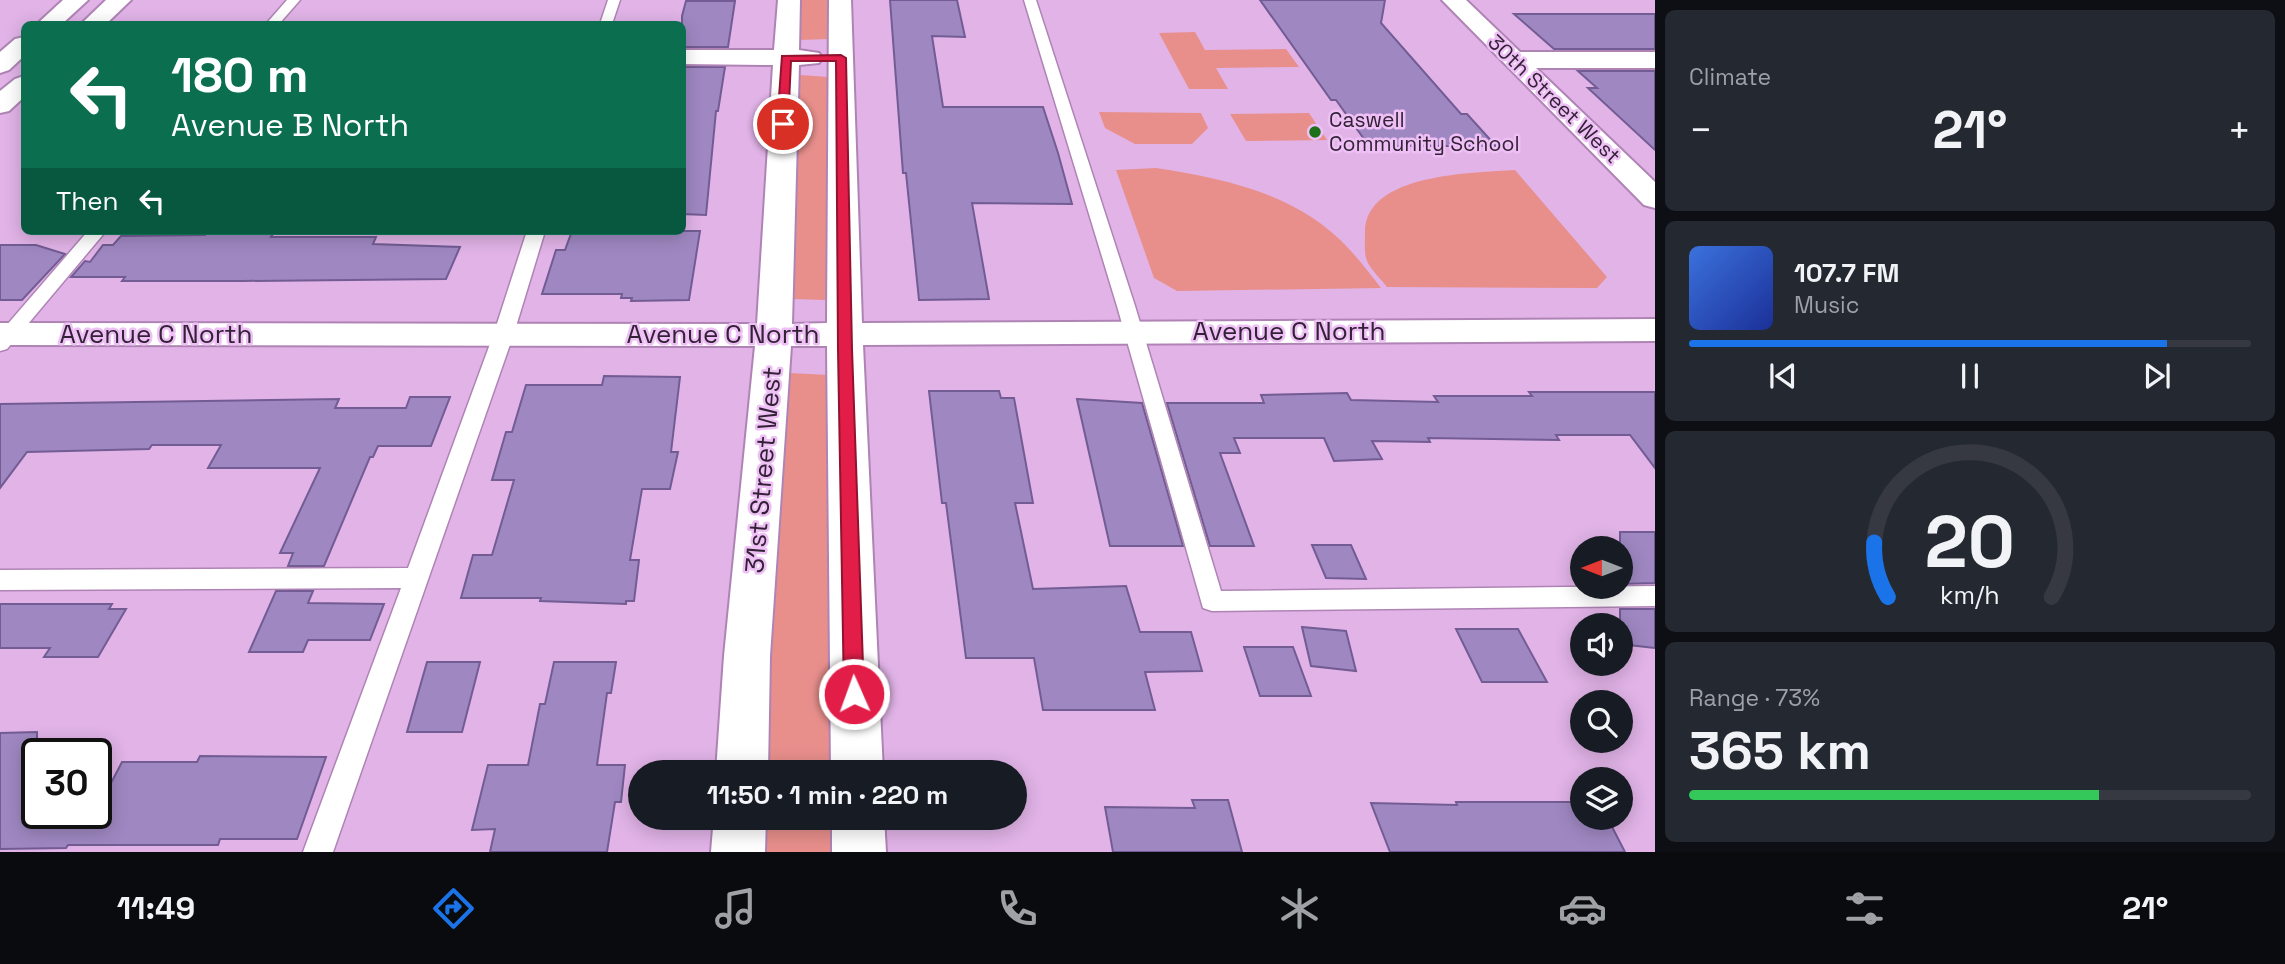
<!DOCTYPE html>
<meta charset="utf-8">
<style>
:root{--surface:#171b24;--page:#242831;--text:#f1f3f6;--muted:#9ea1a6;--line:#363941;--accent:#1a73e8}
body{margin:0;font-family:"Space Grotesk",sans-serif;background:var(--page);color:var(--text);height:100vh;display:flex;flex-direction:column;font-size:26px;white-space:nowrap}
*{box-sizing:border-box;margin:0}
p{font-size:23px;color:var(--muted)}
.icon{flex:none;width:38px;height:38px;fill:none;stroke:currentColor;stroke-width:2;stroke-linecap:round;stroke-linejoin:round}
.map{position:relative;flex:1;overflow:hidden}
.drawer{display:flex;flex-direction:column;gap:10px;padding:10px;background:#0d0f14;width:630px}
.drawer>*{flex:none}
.hud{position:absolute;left:21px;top:21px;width:665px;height:214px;border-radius:10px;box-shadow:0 4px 18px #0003;background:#0b6e4f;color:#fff;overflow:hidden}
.needle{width:46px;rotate:270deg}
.fabs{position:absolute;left:1570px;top:536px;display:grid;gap:14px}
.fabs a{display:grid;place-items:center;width:63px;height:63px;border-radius:50%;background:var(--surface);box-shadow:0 4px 18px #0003;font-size:35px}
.speed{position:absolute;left:21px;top:738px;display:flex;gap:14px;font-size:35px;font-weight:700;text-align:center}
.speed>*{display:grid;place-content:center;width:91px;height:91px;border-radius:50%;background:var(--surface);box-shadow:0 4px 18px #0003;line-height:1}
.speed .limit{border:4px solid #111;border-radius:10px;background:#fff;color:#111}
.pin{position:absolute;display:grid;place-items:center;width:60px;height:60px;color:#fff;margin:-30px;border:4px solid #fff;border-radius:50%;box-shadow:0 2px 7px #0007}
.me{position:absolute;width:77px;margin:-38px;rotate:358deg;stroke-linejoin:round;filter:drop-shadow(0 0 5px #0008)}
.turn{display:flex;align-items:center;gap:24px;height:147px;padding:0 35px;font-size:32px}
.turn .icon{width:91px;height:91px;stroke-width:2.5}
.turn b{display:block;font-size:49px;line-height:60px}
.then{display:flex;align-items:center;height:66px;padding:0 35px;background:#0003;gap:14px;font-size:26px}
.big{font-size:52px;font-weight:700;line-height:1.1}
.drawer .tile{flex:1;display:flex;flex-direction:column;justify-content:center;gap:10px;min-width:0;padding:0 24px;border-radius:10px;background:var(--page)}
.drawer .dial{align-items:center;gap:0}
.dial svg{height:182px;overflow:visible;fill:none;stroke:var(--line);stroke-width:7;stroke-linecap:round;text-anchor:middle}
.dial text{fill:var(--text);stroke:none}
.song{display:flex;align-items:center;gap:21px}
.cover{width:84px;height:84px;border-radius:10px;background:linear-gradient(135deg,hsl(220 70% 55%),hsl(230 70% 35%))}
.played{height:7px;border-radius:4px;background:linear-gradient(90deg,var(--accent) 85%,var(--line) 85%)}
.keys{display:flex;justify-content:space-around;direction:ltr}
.heat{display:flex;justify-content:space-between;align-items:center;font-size:38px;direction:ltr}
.charge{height:10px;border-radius:5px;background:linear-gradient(90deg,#34c759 73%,var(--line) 0)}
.trip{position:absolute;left:628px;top:760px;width:399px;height:70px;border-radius:35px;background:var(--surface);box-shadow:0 4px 18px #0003;font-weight:700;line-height:70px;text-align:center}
.dock{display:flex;height:112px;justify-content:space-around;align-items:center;background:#090b0e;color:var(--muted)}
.dock .icon{width:49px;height:49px}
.dock .current{color:var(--accent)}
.dock b{font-size:32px;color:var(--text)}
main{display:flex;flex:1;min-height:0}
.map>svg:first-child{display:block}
.green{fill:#e88f8c}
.building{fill:#9f88c2;stroke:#725c93;stroke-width:2}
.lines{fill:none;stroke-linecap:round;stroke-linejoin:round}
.lane-casing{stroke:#af84b5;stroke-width:3}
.street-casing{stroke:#af84b5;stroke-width:4}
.lane{fill:#fff;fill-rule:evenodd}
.street{fill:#fff;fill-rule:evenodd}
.route{fill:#e11d48;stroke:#92132f;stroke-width:2}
.poi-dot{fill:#1e7019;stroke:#eec0f5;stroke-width:2.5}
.labels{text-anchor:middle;stroke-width:5;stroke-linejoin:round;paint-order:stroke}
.far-street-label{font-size:21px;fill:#332236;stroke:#eec0f5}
.far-poi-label{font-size:21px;fill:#332236;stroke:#eec0f5;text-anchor:start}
.street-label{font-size:26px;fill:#332236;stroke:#eec0f5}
</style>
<main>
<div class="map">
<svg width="1655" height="852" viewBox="0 0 1655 852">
<rect width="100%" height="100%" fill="#e1b3e7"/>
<!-- green -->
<g class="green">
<polygon points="801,0 829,0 829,39 800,40"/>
<polygon points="1195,32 1205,50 1286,49 1299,67 1216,68 1228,89 1189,89 1159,33"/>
<polygon points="800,75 829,77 829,298 824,300 792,299 798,77"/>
<polygon points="1099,112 1201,113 1208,128 1192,144 1135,144 1105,128"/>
<polygon points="1309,113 1327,140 1246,141 1230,114"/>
<path d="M1156,168C1227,179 1299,194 1350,250C1361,262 1371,275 1381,288L1177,291L1154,278L1116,170Z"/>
<path d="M1515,170L1607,277L1597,288L1387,287C1381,279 1371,270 1367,261C1364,254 1365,242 1365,234C1363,173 1473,173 1515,170Z"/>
<polygon points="790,373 829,375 832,772 766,772 784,379"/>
<polygon points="764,817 832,817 832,852 763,852"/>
</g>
<!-- building -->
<g class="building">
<polygon points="890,0 957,0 965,37 932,36 943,107 1043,107 1058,153 1072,204 972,203 989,299 919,300 906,173 903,173"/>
<polygon points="1260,0 1385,0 1381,23 1461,114 1467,114 1496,146 1369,146 1336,100 1331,100"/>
<polygon points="686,1 735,1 728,47 682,47 682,16"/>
<polygon points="1514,14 1655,14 1655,49 1554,49"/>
<polygon points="682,67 725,67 718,111 716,111 706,215 682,214"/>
<polygon points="1578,71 1655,71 1655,150 1588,88 1597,88"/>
<polygon points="207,231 275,231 271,237 376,237 373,244 460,247 446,279 242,281 122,281 125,277 71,277 85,261 90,262 103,245 113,245 121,236 205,235"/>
<polygon points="572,231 700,231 689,300 631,301 632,298 621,298 622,294 542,294 556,250 565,250"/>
<polygon points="0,245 36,245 65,254 22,300 0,300"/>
<polygon points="604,376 680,377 671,452 678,452 670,489 642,489 630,560 639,560 634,601 626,601 626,604 540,601 541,598 461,598 473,555 492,555 514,480 492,480 506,432 512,432 526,385 602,385"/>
<polygon points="929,391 999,391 1001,398 1014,398 1033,503 1015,503 1033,589 1126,586 1140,632 1191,632 1202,671 1145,672 1155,710 1043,710 1034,658 966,658 946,503 942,503"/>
<polygon points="1529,392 1655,392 1655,468 1630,435 1556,435 1559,440 1428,438 1430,442 1372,441 1382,459 1334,461 1324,438 1234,438 1240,453 1220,453 1254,546 1210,546 1167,403 1264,403 1261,395 1347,393 1351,400 1438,402 1434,396 1532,396"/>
<polygon points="410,397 450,397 431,446 378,446 373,457 370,457 324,566 288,566 293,553 280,553 320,468 208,468 221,445 152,445 149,449 27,452 0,488 0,404 339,399 335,408 406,408"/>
<polygon points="1077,399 1142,403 1183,546 1110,546"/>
<polygon points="1620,532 1655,532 1655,583 1620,584"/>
<polygon points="1312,545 1351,545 1366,579 1326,578"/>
<polygon points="276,591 313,591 308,603 384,604 370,640 308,640 303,652 249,652"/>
<polygon points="0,604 112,604 109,609 126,609 98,657 44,657 50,648 0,648"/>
<polygon points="1620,609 1655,609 1655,648 1620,644"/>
<polygon points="1302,627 1346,631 1356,671 1311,666"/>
<polygon points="1456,629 1518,629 1547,682 1482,682"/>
<polygon points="1244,647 1293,647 1311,696 1260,696"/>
<polygon points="427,662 480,662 462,732 407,732"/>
<polygon points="554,662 616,662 611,693 607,693 597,765 625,765 621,802 615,802 607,852 490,852 495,829 472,830 488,765 528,765 540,704 545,704"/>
<polygon points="37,732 37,814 96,814 96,784 111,783 122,762 197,762 200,756 326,757 297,839 220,839 218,845 68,845 66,848 0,849 0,733"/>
<polygon points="1192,800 1228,800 1242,852 1113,852 1105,807 1195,808"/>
<polygon points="1456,802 1573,802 1582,820 1609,821 1625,852 1390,852 1371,803 1457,805"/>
</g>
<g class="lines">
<defs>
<g id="lane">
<polygon points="287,0 300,0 279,24 266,24"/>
<polygon points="608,0 620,0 612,24 600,24"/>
<polygon points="1024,0 1036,0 1135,306 1221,591 1655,586 1655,606 1212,611 1203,608 1117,306"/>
<polygon points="88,231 106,231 7,349 0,351 0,333"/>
<polygon points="527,231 545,231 514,333 333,852 303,852 401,588 0,590 0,570 408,568 494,333"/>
</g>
<g id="street">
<polygon points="63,0 88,0 62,24 37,24"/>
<polygon points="106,0 131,0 106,24 81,24"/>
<polygon points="778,0 800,0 799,50 819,53 822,58 819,63 799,65 792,324 827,323 829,0 851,0 862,323 1655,319 1655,341 863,345 883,772 831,772 827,346 791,346 770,656 768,772 716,772 724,656 755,346 0,345 0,323 757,324 773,65 682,64 682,50 774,50"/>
<polygon points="1442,0 1466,0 1520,52 1655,52 1655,68 1536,68 1655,182 1655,208 1644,205"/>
<polygon points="24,37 24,56 9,70 0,73 0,52 15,39"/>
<polygon points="24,76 24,97 9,111 0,113 0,91 15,79"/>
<polygon points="714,817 766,817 765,852 711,852"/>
<polygon points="832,817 884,817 886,852 832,852"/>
</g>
</defs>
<!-- lane casing -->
<use href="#lane" class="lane-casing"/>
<!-- street casing -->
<use href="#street" class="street-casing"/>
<!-- lane -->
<use href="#lane" class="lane"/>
<!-- street -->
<use href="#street" class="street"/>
</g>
<!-- route -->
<polygon class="route" points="841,55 846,58 852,349 864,694 861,700 854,703 847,700 844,694 838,349 836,61 791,61 788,124 783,128 777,124 782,56"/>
<!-- markers -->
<circle class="poi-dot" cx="1315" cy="132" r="7"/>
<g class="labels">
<!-- far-street labels -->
<g class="far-street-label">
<text transform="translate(1554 99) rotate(44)" y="7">30th Street West</text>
</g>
<!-- far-poi labels -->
<g class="far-poi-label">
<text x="1329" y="127">Caswell<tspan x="1329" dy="24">Community School</tspan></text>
</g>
<!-- street labels -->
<g class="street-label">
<text x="1289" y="340">Avenue C North</text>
<text x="156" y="343">Avenue C North</text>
<text x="723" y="343">Avenue C North</text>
<text transform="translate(763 470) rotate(-85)" y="9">31st Street West</text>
</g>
</g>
</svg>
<div class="fabs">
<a><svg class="needle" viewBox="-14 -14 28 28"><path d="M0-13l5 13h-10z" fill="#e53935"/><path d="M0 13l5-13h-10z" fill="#9ea1a6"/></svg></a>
<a><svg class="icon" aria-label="sound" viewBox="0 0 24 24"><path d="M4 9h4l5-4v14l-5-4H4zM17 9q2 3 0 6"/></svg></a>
<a><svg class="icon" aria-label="search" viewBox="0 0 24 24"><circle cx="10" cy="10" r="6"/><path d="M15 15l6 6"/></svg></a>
<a><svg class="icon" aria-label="layers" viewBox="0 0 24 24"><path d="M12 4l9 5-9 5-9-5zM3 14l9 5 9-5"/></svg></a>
</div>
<div class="speed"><div class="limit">30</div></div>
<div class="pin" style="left:783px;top:124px;background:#d93025"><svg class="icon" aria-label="arrive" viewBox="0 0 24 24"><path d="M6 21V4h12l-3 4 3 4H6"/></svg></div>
<svg class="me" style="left:854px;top:694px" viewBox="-20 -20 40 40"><circle r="17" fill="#e11d48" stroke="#fff" stroke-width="3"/><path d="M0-11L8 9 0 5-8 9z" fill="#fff"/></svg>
<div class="trip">11:50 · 1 min · 220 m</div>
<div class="hud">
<div class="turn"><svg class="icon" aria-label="left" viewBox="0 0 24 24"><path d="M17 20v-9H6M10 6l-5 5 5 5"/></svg><div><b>180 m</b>Avenue B North</div></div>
<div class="then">Then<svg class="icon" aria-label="left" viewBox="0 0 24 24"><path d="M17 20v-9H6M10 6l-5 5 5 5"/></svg></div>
</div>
</div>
<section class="drawer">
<div class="tile"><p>Climate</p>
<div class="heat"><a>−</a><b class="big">21°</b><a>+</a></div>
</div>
<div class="tile">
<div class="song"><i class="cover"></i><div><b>107.7 FM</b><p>Music</p></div></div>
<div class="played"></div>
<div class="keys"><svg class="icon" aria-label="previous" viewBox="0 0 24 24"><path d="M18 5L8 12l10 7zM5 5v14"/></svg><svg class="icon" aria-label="pause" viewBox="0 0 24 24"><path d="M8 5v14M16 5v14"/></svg><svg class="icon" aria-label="next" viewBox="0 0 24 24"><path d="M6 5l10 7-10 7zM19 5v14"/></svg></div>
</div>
<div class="tile dial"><svg viewBox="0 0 100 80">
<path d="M14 69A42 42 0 1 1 86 69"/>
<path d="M14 69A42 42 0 0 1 8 45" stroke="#1a73e8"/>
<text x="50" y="56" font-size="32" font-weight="700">20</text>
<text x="50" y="72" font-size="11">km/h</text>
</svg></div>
<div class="tile"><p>Range · 73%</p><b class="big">365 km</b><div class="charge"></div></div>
</section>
</main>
<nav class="dock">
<b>11:49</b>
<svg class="icon current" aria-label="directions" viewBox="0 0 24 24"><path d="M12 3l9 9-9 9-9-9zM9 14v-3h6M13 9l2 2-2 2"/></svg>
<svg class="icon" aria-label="music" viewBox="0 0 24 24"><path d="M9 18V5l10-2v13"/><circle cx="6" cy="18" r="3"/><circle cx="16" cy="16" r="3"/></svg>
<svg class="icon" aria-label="phone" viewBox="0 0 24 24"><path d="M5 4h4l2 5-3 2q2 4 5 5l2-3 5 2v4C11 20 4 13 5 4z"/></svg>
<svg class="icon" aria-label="climate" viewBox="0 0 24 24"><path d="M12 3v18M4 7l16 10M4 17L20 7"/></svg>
<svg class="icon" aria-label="car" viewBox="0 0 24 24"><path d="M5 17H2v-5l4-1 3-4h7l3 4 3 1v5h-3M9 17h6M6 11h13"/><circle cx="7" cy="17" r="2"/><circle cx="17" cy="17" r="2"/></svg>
<svg class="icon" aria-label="filters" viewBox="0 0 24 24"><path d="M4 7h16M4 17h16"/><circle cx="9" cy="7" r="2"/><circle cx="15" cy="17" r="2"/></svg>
<b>21°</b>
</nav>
